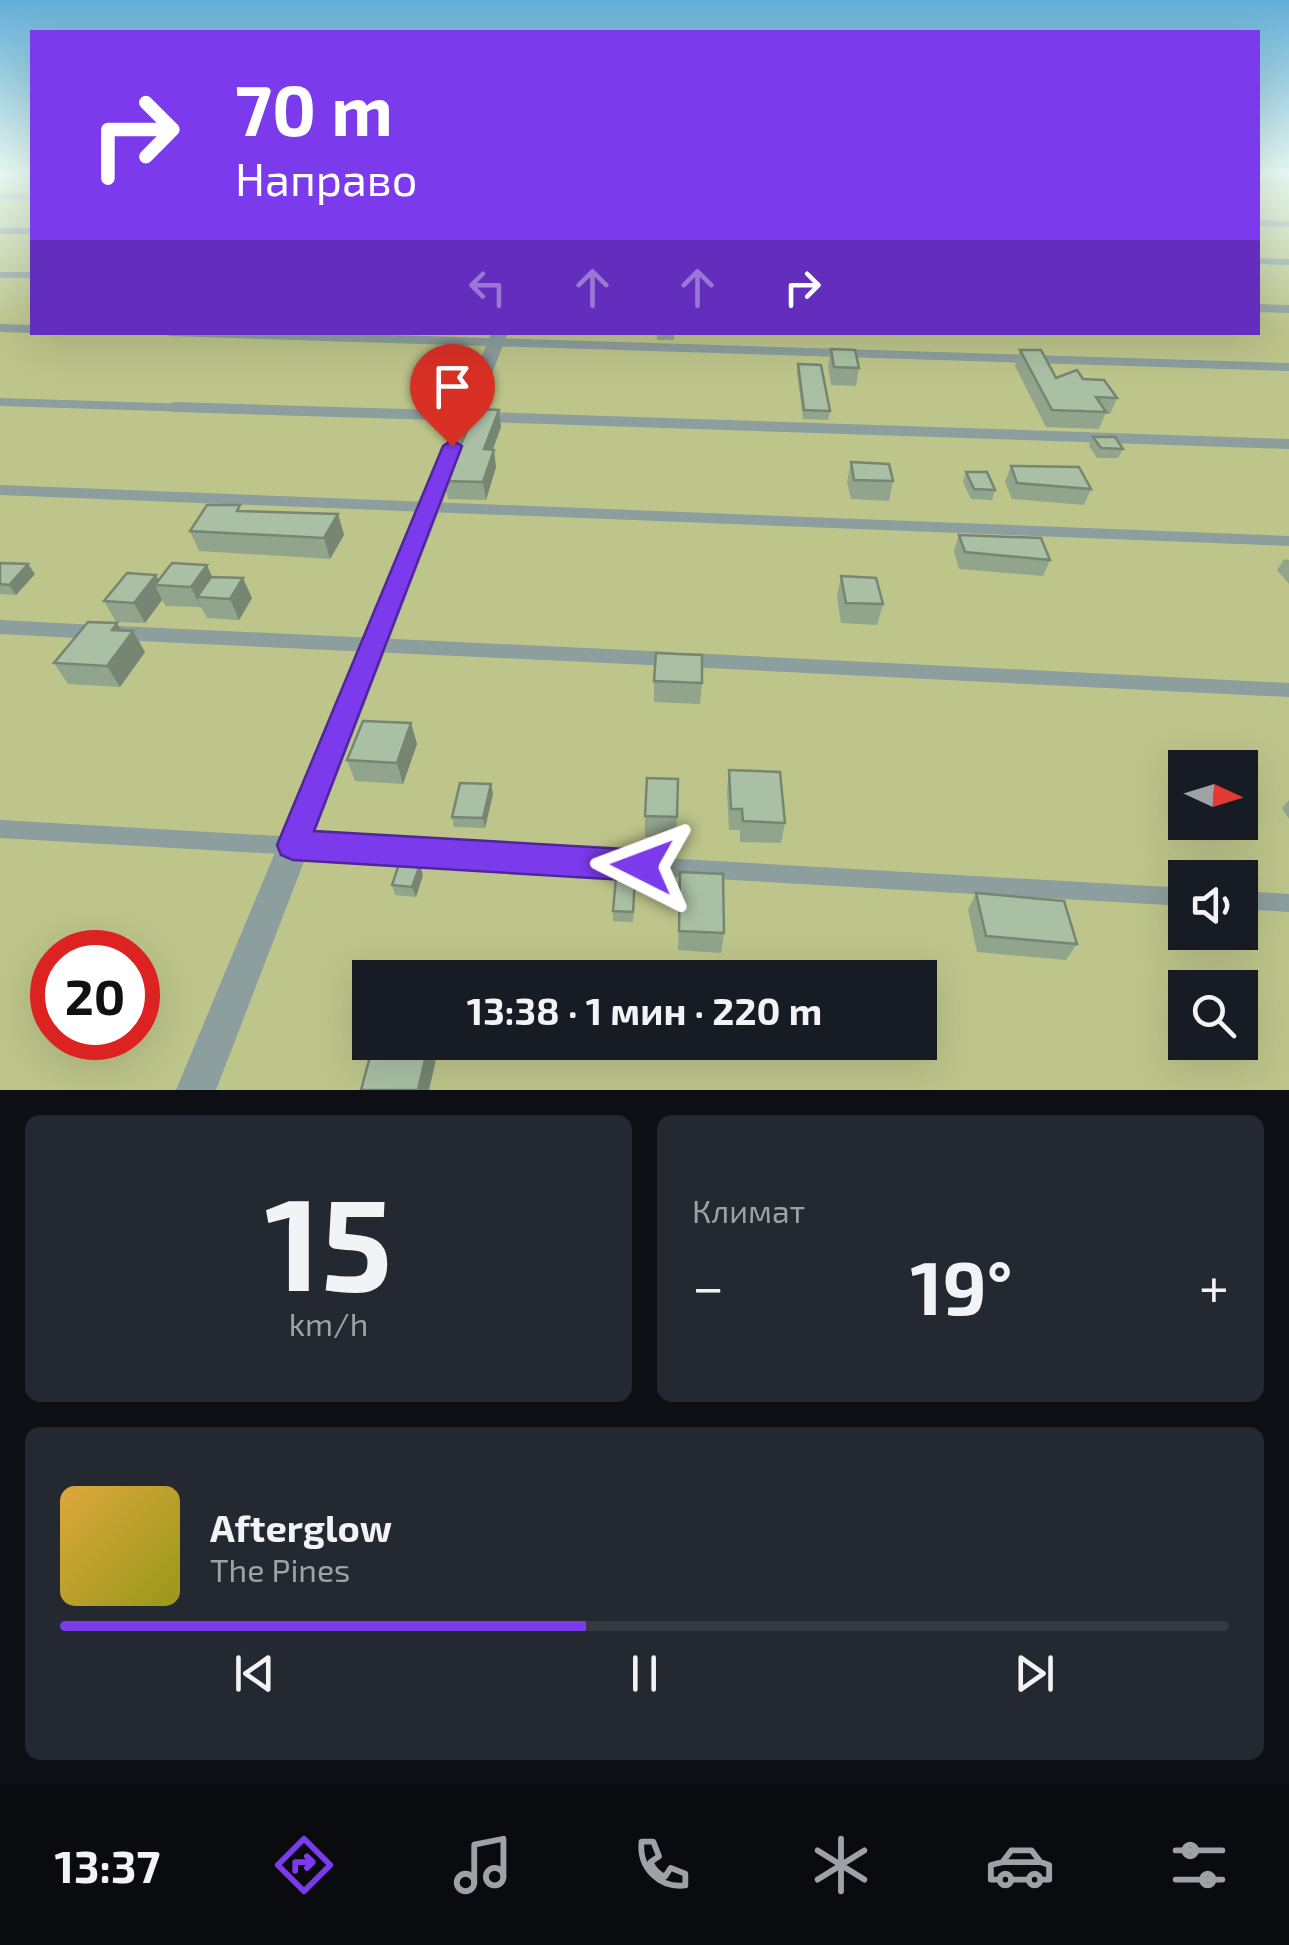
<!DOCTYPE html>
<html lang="ru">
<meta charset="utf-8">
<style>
:root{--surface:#171b24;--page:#242831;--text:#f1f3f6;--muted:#9ea1a6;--line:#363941;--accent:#7c3aed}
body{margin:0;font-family:"Exo 2",sans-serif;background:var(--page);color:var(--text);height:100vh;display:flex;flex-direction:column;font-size:38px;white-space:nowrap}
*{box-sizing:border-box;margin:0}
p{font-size:32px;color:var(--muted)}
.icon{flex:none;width:55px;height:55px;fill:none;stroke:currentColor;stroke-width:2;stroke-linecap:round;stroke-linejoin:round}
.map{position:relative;height:1090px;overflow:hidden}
.sheet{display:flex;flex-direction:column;gap:25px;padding:25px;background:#0d0f14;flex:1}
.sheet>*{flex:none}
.guide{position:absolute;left:30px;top:30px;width:1230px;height:305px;border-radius:0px;box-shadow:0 10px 40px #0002;background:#7c3aed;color:#fff;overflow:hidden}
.needle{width:65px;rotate:94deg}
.controls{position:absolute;left:1168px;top:750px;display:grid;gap:20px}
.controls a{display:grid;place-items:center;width:90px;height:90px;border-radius:0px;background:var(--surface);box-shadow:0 10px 40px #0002;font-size:50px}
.speed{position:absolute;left:30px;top:930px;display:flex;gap:20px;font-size:50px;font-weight:700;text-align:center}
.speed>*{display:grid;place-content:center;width:130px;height:130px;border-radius:50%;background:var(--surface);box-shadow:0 10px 40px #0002;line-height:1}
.speed .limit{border:15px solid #d22;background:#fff;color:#111}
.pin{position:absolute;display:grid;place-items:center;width:85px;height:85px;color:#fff;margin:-102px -42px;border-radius:50% 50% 50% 0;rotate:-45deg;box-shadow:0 0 10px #0007}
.pin .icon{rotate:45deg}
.me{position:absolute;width:110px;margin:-55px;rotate:273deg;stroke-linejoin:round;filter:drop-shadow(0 0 8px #0008)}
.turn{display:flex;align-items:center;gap:35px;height:210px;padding:0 40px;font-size:45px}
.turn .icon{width:130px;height:130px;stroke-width:2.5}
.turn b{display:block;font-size:70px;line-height:85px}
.lanes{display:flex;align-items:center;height:95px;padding:0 40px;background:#0003;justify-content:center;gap:50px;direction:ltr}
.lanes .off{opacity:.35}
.big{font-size:75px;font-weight:700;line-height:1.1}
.sheet .card{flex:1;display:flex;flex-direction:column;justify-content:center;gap:15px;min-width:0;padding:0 35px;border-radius:15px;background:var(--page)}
.sheet .dial{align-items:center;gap:0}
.dial b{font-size:130px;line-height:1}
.song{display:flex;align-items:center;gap:30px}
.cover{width:120px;height:120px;border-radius:15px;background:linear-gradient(135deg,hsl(40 70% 55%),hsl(60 70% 35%))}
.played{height:10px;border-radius:5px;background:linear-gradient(90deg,var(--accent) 45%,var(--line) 45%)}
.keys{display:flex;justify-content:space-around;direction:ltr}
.heat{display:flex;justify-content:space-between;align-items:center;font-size:55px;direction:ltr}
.sheet .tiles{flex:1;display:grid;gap:25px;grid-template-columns:1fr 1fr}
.card:last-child{grid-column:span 2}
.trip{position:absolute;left:352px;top:960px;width:585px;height:100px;border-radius:0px;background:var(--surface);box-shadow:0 10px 40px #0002;font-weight:700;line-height:100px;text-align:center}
.tabs{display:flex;height:160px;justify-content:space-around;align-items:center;background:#090b0e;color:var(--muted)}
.tabs .icon{width:70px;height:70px}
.tabs .on{color:var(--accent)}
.tabs b{font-size:45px;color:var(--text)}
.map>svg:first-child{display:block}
.green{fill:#bdc58b;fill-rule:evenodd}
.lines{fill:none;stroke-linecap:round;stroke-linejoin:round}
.service-far4{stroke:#8c9e9d;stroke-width:6}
.service-far3{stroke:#8c9e9d;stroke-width:8}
.service-far2{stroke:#8c9e9d;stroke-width:10}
.service-far1{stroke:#8c9e9d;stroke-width:14}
.service{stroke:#8c9e9d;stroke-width:18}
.minor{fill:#8c9e9d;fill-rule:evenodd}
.wall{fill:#91a58d}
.shaded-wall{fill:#768673}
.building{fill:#a9c0a4;stroke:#768673;stroke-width:2.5}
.route{fill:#7c3aed;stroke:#51269a;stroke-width:2.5}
</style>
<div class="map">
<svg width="1289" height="1090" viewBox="0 0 1289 1090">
<rect width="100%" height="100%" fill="#caf1df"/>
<!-- green -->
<path class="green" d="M32,175V332H1258V175H1289V1090H0V176ZM1185,768H1240V822H1185ZM1185,878H1240V932H1185ZM52,952H138V1038H52ZM370,978H920V1042H370ZM1185,988H1240V1042H1185Z"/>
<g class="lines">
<!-- service-far4 -->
<g class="service-far4">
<polyline points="1258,183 1289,184"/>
<polyline points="0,196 32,197"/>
<polyline points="1258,223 1289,224"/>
<polyline points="0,231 32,231"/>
<polyline points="1258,261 1289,262"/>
<polyline points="0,275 32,275"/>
</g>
<!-- service-far3 -->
<g class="service-far3">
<polyline points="1258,308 1289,309"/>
<polyline points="0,328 32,329"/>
<polyline points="170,332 1289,367"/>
<polyline points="0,402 259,410"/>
</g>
<!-- service-far2 -->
<g class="service-far2">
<polyline points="175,407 470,416"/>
<polyline points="489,417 1289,444"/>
<polyline points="0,490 1289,541"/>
</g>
<!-- service-far1 -->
<g class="service-far1">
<polyline points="0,627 96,632"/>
<polyline points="119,633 670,659"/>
<polyline points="688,660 1289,690"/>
</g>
<!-- service -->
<g class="service">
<polyline points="0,829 1185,897"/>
<polyline points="1240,900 1289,903"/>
</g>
<!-- minor -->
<g class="minor">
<polygon points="1266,175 1279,175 1289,184 1280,185"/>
<polygon points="492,332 508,332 216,1090 176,1090"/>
</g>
</g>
<!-- wall -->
<g class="wall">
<rect x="657" y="332" width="17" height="8"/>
<polygon points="831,349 859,368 856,386 831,385 828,367"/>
<polygon points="1020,350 1056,378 1083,379 1117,398 1110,414 1105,414 1099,429 1046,427 1015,366"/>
<polygon points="798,364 830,411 828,420 803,419 797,373"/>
<polygon points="499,410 501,427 493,450 496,467 486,500 448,499 444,481"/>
<polygon points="1093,437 1123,449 1118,458 1097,458 1089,446"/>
<polygon points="851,462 893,481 889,501 851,499 847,482"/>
<polygon points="1011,466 1091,489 1084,505 1012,499 1005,482"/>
<polygon points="966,472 995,490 992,500 971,499 963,482"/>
<polygon points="242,511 338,514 344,535 330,559 199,551 190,531"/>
<polygon points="959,535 1050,560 1043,576 959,569 954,551"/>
<polygon points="1284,559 1289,560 1289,584 1277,570"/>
<polygon points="0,564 35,574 16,595 0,594"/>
<polygon points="156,575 158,580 212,577 252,598 239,620 207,618 201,607 166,606 162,600 145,623 116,622 104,601"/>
<polygon points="841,576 883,604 877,625 841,623 837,597"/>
<polygon points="117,623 122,631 145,652 120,687 68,684 54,663"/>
<polygon points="654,681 702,683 700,704 654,702"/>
<polygon points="411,723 417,744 403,784 355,781 347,760"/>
<polygon points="729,770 785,823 781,843 740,842 740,830 729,830 727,791"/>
<polygon points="678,779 676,838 645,837 645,816"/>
<polygon points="493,794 485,828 454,827 452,817"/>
<polygon points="1289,800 1289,819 1282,808"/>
<polygon points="680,872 724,933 721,953 678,950"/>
<polygon points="423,875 416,897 395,895 392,885"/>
<polygon points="635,889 633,922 613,921 613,911"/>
<polygon points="976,893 1077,944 1066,960 977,952 968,910"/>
</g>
<!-- shaded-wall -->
<g class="shaded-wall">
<polygon points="499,410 501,427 486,467 484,449"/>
<polygon points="494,450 496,467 486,500 483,482"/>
<polygon points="338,514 344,535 330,559 324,538"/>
<polygon points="28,564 35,574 16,595 9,585"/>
<polygon points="207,565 216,586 197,597 201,608 191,587"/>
<polygon points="156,575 161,585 155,585 162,600 145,623 134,603"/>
<polygon points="243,578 252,598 239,620 230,599"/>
<polygon points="117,623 127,640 133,631 145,652 120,687 107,666 112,630"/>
<polygon points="411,723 417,744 403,784 397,763"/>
<polygon points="491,784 493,794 485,828 483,818"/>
<polygon points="420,865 423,875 416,897 412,887"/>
<polygon points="429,1042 440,1042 429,1090 418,1090"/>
</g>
<!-- building -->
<g class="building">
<polygon points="831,349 855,350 859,368 834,367"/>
<polygon points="1020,350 1041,350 1056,378 1077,370 1083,379 1104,380 1117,398 1096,397 1106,412 1052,410"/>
<polygon points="798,364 821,365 830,411 804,410"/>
<polygon points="477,409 499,410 484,449 494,450 483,482 444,481"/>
<polygon points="1093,437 1115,437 1123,449 1101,448"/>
<polygon points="851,462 889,464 893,481 854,480"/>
<polygon points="1011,466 1079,467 1091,489 1017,483"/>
<polygon points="966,472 987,472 995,490 974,489"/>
<polygon points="207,505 240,505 237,511 338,514 324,538 190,531"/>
<polygon points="959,535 1041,538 1050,560 965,552"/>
<polygon points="1,563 28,564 9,585 0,584 0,564"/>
<polygon points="172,563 207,565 191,587 155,585"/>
<polygon points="127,573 156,575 134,603 104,601"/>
<polygon points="841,576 876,578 883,604 846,603"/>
<polygon points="211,577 243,578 230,599 197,597"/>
<polygon points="88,622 117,623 112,630 133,631 107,666 54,663"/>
<polygon points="656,653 702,655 702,683 654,681"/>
<polygon points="363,721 411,723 397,763 347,760"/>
<polygon points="729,770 780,772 785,823 743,821 742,809 731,809"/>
<polygon points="647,778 678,779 677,817 645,816"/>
<polygon points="460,783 491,784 483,818 452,817"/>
<polygon points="399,864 420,865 412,887 392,885"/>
<polygon points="680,872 723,874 724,933 679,931"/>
<polygon points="616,878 635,879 633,912 613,911"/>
<polygon points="976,893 1064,901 1077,944 986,936"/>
<polygon points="374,1042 429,1042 418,1090 361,1090"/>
</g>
<!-- sky -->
<linearGradient id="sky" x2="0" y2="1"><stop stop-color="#63aed7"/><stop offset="0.53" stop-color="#e7f9f1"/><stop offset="1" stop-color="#e7f9f1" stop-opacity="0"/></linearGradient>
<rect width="1289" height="328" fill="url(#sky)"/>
<!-- route -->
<polygon class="route" points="452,440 462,446 314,831 642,850 653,855 658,866 653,876 642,881 293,860 281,855 277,845 443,446"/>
</svg>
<div class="controls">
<a><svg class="needle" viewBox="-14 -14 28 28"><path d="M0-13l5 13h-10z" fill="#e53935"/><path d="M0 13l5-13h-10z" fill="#9ea1a6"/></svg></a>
<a><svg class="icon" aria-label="sound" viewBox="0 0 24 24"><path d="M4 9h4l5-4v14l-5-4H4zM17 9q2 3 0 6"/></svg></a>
<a><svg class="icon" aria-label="search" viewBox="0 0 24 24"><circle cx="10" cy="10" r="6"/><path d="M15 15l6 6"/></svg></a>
</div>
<div class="speed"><div class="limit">20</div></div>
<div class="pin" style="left:452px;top:446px;background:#d93025"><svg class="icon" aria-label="arrive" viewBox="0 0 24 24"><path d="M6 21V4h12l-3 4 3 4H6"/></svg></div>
<svg class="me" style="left:642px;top:866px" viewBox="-20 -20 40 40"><path d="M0-17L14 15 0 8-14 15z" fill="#7c3aed" stroke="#fff" stroke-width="4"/></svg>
<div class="trip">13:38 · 1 мин · 220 m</div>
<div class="guide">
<div class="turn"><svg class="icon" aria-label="right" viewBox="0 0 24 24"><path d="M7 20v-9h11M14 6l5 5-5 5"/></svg><div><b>70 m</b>Направо</div></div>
<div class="lanes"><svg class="icon off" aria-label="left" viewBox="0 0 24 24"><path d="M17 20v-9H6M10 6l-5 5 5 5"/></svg><svg class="icon off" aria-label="ahead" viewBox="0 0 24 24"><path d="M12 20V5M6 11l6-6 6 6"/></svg><svg class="icon off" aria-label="ahead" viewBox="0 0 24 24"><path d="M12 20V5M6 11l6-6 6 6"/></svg><svg class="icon" aria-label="right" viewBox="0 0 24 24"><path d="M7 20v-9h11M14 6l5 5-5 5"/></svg></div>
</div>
</div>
<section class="sheet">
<div class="tiles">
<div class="card dial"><b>15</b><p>km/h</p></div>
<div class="card"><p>Климат</p>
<div class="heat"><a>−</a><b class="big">19°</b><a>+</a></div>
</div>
<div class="card">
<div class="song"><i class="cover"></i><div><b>Afterglow</b><p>The Pines</p></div></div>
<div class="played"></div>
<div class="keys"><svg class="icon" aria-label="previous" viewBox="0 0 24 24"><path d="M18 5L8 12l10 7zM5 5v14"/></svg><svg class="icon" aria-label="pause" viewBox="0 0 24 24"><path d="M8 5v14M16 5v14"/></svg><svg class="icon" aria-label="next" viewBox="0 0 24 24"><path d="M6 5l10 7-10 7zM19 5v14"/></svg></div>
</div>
</div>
</section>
<nav class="tabs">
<b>13:37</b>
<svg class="icon on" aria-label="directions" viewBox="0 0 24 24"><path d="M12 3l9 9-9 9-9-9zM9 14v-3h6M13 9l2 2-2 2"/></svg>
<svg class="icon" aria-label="music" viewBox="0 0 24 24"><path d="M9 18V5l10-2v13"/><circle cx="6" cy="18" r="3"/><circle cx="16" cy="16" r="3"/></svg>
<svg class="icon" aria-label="phone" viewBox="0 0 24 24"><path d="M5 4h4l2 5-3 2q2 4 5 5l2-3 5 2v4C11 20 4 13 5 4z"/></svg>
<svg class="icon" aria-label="climate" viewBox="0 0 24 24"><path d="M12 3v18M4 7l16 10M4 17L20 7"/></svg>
<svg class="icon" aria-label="car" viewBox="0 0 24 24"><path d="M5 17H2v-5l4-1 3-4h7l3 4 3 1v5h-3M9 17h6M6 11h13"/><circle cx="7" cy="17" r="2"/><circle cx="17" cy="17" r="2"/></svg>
<svg class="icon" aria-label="filters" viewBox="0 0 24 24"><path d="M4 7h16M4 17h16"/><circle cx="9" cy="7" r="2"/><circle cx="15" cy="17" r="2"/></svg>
</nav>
